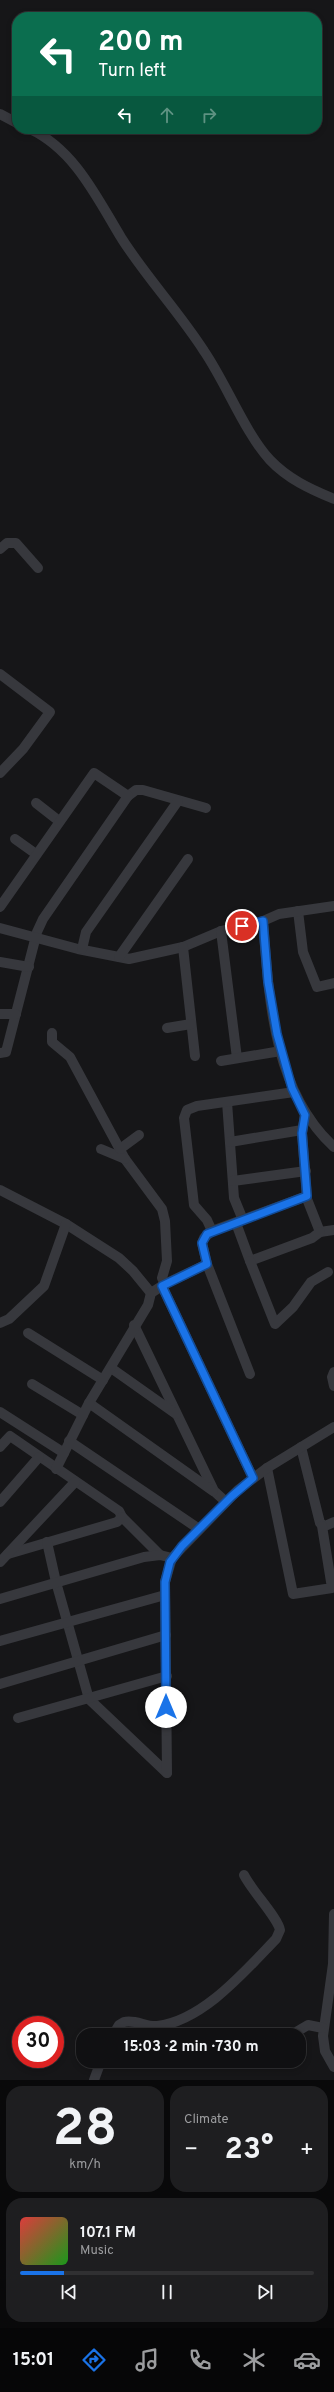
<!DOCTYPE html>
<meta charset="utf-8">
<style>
:root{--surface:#101012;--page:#1e1e20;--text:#f1f3f6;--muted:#9c9d9f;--line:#303032;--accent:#1a73e8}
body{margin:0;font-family:Overpass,sans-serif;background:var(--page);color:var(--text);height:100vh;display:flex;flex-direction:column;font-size:15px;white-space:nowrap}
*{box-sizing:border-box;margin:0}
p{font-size:13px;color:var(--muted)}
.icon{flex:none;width:22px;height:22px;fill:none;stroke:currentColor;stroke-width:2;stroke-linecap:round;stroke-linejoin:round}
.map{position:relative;height:2080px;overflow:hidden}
.details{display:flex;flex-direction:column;gap:6px;padding:6px;background:#09090a;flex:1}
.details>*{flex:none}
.guide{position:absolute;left:12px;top:12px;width:310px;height:122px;border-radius:16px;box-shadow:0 2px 6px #0003,0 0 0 1px var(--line);background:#0b6e4f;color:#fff;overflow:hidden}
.speed{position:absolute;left:12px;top:2016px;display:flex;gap:8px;font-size:20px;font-weight:700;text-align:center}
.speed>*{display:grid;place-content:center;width:52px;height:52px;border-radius:50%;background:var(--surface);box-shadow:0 2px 6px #0003,0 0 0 1px var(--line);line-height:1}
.speed .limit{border:6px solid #d22;background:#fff;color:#111}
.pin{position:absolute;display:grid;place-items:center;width:34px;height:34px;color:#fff;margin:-17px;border:2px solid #fff;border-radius:50%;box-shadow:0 1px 4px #0007}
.me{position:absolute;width:44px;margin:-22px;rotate:0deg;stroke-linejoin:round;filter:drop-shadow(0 0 3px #0008)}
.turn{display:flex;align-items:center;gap:14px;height:84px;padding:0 20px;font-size:18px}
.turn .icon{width:52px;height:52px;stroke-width:2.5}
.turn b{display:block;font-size:28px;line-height:34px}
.lanes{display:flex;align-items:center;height:38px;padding:0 20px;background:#0003;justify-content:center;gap:20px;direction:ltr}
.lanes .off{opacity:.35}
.big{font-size:30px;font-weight:700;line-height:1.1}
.details .widget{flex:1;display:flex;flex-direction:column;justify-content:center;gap:6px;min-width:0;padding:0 14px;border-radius:16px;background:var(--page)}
.details .dial{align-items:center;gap:0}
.dial b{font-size:52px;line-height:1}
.song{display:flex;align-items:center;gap:12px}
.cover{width:48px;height:48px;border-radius:6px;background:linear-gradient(135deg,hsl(0 70% 55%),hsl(120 70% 35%))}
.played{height:4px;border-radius:2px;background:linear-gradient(90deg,var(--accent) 15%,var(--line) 15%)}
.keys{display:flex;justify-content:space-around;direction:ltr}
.heat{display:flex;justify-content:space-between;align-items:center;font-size:22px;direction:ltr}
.details .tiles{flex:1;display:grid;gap:6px;grid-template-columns:1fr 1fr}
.widget:last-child{grid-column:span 2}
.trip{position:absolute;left:76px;top:2028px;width:230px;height:40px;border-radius:16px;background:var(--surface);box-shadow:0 2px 6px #0003,0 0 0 1px var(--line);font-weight:700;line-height:40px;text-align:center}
.tabs{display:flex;height:64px;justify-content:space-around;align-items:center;background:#060607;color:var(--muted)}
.tabs .icon{width:28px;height:28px}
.tabs .active{color:var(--accent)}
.tabs b{font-size:18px;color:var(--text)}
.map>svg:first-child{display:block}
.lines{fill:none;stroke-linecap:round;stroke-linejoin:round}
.minor{stroke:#37383d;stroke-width:10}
.route-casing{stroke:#114b97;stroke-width:10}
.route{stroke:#1a73e8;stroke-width:7}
</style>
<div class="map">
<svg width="334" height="2080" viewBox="0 0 334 2080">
<rect width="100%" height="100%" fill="#161618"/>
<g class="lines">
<!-- minor -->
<g class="minor">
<polyline points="0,114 17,123"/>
<path d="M30,129C75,150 97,198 122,239C147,278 179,312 204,351C226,383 245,433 270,460C288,479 310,489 334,499"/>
<polyline points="0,549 7,543 16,543 38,568"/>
<polyline points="0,674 50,712 23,749 0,773"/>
<polyline points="128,796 136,790 143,790 206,808"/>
<polyline points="36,803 59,821"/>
<polyline points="15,839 36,854"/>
<polyline points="0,907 94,773 128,796 43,919 37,932 6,1052 0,1053"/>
<polyline points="298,911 303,952 317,987 334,983"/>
<path d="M263,921C269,998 273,1091 334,1147"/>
<polyline points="0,928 78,949 129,959 183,947 221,931 263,921 279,914 334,906"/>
<polyline points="221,931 237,1058"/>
<polyline points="183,947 195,1056"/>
<polyline points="82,949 86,932 178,801"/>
<polyline points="119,957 188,859"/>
<polyline points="0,962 29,967"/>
<polyline points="0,1014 16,1014"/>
<polyline points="167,1028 191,1024"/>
<polyline points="52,1033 52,1042 70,1057 125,1159 162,1209 165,1221 167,1261 162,1278 165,1284"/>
<polyline points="221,1061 281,1051"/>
<polyline points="227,1102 234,1198 243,1220"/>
<polyline points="305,1115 302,1133 307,1199 320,1232 334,1230"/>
<polyline points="230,1142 302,1130"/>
<polyline points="101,1149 125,1159"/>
<polyline points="120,1149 139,1135"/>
<polyline points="233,1181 306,1171"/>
<polyline points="0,1190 66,1224 119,1258 133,1271 151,1293"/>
<polyline points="236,1223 250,1261 312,1238 320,1232"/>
<polyline points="212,1231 207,1220 194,1205 184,1118 187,1110 197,1106 294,1092"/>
<polyline points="250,1261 275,1324 293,1307 311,1282 328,1272"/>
<polyline points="162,1286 253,1478"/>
<polyline points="0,1323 9,1319 44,1286 66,1224"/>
<polyline points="134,1325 214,1491 226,1502"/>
<polyline points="28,1333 103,1380"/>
<polyline points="111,1368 176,1414"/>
<polyline points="334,1372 332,1377 334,1386"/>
<polyline points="250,1374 207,1264 202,1243 204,1238 212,1231 307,1196"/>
<polyline points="32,1384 83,1415"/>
<polyline points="89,1403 213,1491"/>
<polyline points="0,1412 64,1453"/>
<polyline points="69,1441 199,1529"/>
<polyline points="0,1447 10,1436 119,1511 122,1517 117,1522 8,1554"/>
<polyline points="301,1447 320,1523 325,1526 334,1522"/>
<polyline points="267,1468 293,1594 332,1588 322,1526"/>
<polyline points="56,1469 89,1403 148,1305 151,1293 165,1284 207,1264"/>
<polyline points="0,1502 39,1457"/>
<polyline points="122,1517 160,1555"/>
<polyline points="47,1542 56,1582 89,1699 167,1773"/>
<polyline points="0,1562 75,1482"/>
<polyline points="0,1599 144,1557 160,1555 172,1558"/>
<polyline points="0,1641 165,1595"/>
<polyline points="0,1684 166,1635"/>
<polyline points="18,1718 167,1676"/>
<polyline points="167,1773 165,1582 172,1558 238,1490 267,1468 334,1427"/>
<polyline points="334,1914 333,1964 323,2036 325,2051 334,2067"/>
<path d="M113,2035L119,2025L124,2022C135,2019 146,2027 157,2026C203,2021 246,1970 276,1939L280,1930C278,1918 252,1891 244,1875"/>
<polyline points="291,2035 308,2025 323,2028"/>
<polyline points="264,2063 266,2061"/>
<polyline points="94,2080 101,2061"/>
</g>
</g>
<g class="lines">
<defs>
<polyline id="route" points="166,1707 165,1582 170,1562 182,1546 232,1496 253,1478 162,1286 207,1264 202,1243 207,1234 307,1196 302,1133 305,1115 292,1088 277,1034 268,982 263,921 242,926"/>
</defs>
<!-- route casing -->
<use href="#route" class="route-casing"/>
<!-- route -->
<use href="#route" class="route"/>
</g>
</svg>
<div class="speed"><div class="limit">30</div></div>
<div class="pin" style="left:242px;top:926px;background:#d93025"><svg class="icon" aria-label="arrive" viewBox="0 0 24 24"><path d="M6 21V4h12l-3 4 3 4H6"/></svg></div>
<svg class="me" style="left:166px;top:1707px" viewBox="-20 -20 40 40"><circle r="19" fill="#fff"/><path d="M0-13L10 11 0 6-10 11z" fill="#1a73e8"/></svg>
<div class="trip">15:03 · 2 min · 730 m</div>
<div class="guide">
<div class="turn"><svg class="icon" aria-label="left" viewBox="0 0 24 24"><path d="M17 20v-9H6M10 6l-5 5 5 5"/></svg><div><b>200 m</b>Turn left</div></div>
<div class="lanes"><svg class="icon" aria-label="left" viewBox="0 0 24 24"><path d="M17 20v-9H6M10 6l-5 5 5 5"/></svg><svg class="icon off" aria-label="ahead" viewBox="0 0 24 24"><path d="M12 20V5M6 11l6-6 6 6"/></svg><svg class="icon off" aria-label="right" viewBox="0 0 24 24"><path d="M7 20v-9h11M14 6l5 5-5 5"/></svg></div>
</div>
</div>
<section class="details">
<div class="tiles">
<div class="widget dial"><b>28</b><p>km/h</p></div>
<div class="widget"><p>Climate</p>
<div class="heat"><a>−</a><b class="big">23°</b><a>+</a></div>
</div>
<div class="widget">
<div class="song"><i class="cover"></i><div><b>107.1 FM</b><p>Music</p></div></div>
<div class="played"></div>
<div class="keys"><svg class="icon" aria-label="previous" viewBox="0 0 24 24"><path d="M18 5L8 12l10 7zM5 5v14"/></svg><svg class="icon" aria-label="pause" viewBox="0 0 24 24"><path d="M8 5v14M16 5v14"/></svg><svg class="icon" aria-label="next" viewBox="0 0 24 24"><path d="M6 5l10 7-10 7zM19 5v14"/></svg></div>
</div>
</div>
</section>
<nav class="tabs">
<b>15:01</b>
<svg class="icon active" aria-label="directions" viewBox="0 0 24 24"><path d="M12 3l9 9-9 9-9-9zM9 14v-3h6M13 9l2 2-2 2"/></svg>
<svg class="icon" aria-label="music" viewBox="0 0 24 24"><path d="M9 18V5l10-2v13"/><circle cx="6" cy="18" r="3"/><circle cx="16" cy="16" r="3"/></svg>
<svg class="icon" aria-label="phone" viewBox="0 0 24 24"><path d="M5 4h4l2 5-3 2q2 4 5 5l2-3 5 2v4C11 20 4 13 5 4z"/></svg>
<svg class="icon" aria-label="climate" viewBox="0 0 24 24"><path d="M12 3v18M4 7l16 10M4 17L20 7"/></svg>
<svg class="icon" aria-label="car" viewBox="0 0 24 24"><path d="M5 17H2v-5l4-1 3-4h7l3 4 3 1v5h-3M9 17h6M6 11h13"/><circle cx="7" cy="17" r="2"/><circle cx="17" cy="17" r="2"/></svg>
</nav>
